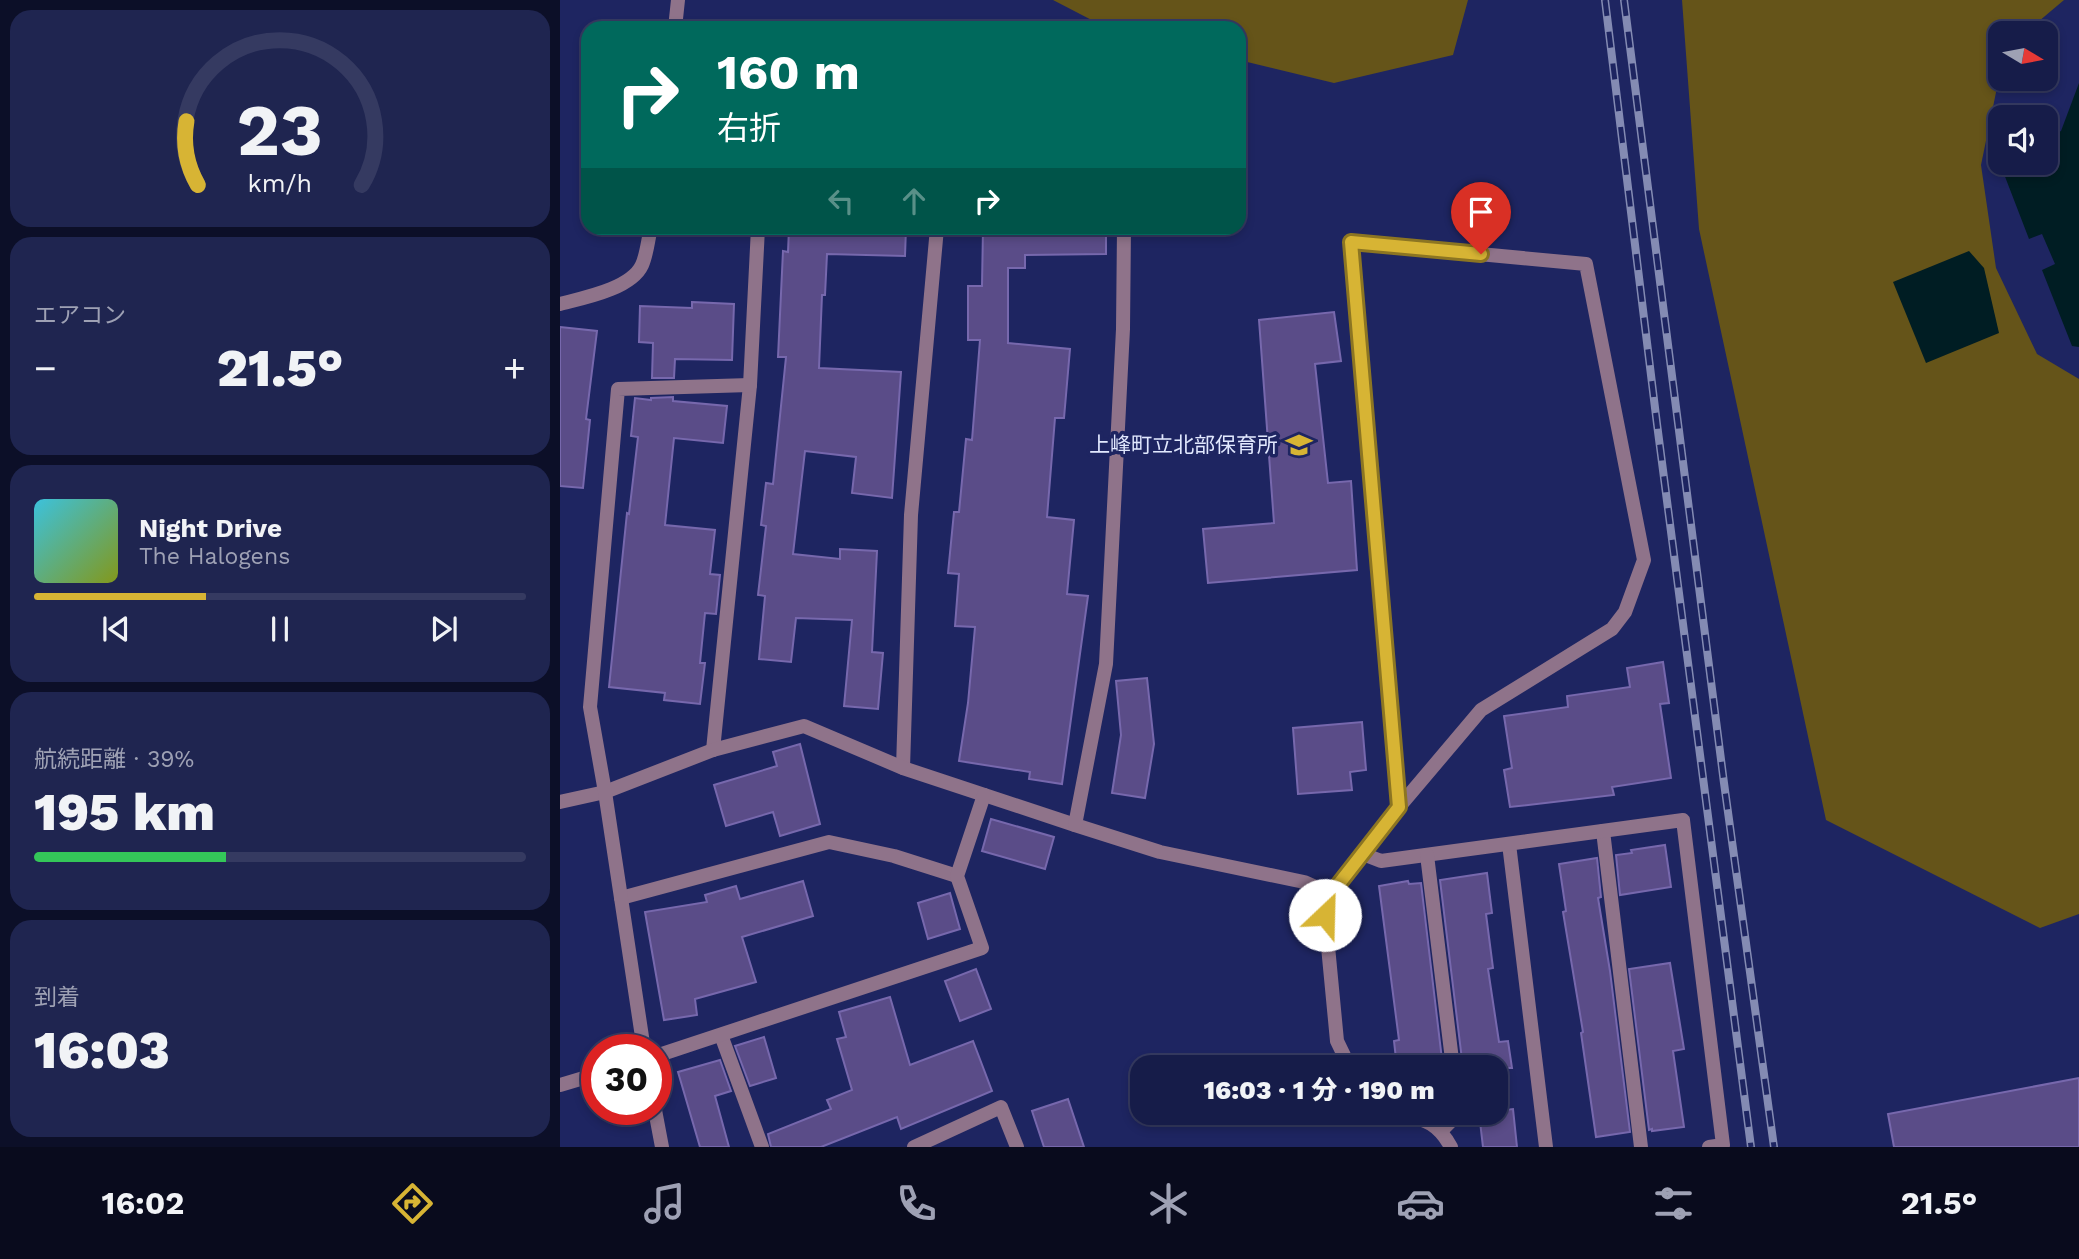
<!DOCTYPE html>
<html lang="ja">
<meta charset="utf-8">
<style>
:root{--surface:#161c49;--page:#1f2550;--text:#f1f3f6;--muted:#9ea1b4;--line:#353a61;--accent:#d7b434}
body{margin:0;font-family:"Work Sans","Noto Sans JP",sans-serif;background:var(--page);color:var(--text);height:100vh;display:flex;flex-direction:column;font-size:26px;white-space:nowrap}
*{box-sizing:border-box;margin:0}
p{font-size:23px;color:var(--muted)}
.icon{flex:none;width:38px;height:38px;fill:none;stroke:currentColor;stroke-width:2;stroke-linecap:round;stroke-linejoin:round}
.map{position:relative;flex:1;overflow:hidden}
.drawer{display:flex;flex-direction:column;gap:10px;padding:10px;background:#0c0f28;width:560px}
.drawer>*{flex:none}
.guide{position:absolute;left:21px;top:21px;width:665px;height:214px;border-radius:21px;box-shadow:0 4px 10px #0003,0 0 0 2px var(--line);background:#00695c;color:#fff;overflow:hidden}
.needle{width:46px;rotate:100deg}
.fabs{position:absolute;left:1428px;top:21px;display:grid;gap:14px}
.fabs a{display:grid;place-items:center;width:70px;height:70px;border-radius:14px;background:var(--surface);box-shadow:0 4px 10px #0003,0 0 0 2px var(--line);font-size:35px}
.speed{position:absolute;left:21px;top:1034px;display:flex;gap:14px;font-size:35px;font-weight:700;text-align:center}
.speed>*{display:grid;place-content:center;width:91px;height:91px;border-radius:50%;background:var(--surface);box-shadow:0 4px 10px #0003,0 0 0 2px var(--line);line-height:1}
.speed .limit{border:10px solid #d22;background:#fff;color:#111}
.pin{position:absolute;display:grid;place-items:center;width:60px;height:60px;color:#fff;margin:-72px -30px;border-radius:50% 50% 50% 0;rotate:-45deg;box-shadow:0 0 7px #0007}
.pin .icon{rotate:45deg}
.me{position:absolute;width:77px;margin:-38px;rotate:24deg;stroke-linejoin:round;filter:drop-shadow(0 0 5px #0008)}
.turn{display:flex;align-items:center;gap:24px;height:147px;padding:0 21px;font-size:32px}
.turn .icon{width:91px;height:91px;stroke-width:2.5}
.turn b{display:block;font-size:49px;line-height:60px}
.lanes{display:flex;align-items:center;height:66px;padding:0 21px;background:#0003;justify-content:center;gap:35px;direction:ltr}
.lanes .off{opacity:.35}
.big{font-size:52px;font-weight:800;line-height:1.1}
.drawer .card{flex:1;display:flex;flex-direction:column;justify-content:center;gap:10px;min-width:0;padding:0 24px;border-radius:21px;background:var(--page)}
.drawer .dial{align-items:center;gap:0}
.dial svg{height:182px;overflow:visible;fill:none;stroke:var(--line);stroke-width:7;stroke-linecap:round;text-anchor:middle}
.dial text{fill:var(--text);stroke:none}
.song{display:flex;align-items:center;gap:21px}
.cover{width:84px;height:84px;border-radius:10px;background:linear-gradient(135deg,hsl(190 70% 55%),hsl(70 70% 35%))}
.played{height:7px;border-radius:4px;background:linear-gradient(90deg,var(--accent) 35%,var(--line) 35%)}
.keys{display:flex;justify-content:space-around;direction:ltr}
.heat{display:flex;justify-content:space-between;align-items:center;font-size:38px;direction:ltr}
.charge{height:10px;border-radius:5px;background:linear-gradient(90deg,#34c759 39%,var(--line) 0)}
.trip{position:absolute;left:570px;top:1055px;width:378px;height:70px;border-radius:21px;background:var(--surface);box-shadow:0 4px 10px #0003,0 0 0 2px var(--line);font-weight:800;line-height:70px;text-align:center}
.menu{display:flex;height:112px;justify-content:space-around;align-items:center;background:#090b1d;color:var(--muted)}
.menu .icon{width:49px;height:49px}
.menu .on{color:var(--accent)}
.menu b{font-size:32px;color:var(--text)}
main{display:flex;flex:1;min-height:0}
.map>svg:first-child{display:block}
.green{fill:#655419}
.water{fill:#001d23}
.building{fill:#5a4c88;stroke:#7768ad;stroke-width:2}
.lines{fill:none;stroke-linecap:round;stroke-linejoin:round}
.street{stroke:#8f738a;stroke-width:14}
.rail-casing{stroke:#848bb3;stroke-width:8}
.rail{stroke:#1e2561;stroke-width:5;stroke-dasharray:16;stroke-linecap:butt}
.route-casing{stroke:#8c7522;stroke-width:18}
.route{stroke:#d7b434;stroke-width:12}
.labels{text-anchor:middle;stroke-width:7;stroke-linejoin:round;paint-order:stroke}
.poi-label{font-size:21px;fill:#e1e8fe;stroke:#1e2561;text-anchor:end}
</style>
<main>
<section class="drawer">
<div class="card dial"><svg viewBox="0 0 100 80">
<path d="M14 69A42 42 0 1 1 86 69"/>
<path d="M14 69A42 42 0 0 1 9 41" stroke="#d7b434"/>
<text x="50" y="56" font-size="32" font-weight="700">23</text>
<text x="50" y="72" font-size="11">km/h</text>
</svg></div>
<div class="card"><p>エアコン</p>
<div class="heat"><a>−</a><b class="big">21.5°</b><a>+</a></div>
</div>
<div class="card">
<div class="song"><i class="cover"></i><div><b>Night Drive</b><p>The Halogens</p></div></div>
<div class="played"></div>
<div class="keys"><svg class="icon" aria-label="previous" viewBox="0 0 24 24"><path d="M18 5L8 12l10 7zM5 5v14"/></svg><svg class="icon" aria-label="pause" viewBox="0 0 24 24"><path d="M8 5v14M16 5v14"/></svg><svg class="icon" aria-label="next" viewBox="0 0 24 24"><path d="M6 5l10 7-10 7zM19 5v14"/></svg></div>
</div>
<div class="card"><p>航続距離 · 39%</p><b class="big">195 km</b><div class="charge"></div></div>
<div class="card"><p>到着</p><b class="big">16:03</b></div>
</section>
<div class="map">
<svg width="1519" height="1147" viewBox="0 0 1519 1147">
<rect width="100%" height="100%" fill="#1e2561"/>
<!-- green -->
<g class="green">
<polygon points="493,0 908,0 893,55 774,83 679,60 679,28 547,28"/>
<polygon points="1122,0 1504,0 1465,33 1440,33 1440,73 1421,165 1436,268 1477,354 1519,379 1519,914 1480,928 1266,820 1139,229"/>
</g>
<!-- water -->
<g class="water">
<polygon points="1519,83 1519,347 1512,346 1482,270 1495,264 1482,234 1469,239 1439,161 1486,163 1486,138 1501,131"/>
<polygon points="1409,251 1424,268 1439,333 1366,363 1333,282"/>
</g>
<!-- building -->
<g class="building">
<polygon points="229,228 346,228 345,256 267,254 265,295 262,295 259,368 341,372 332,498 292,493 296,457 245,451 233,554 280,559 280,549 317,551 312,652 323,653 318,709 284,706 292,620 236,618 231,662 199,659 205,596 198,595 206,526 201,525 206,483 213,484 226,357 218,357 223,251 228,252"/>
<polygon points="423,228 546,228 546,254 465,255 465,268 448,268 448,343 510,349 504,418 495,418 487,517 514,520 507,594 528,596 502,784 469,779 470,772 399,761 408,703 415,627 395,626 399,574 388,573 394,512 399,512 406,439 412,440 420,340 408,340 408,286 422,286"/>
<polygon points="132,302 174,304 172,360 115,359 114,378 92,378 93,343 79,342 80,306 132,308"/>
<polygon points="774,312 781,361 755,364 768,483 791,481 797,570 648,583 643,529 714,523 699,320"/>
<polygon points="0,327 37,331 26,419 30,420 23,488 0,486"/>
<polygon points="113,397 113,401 167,406 163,443 114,438 105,525 155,530 150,574 160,575 156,614 145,613 140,663 145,663 140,704 104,700 105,693 49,687 67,513 69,514 78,437 71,436 75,398 91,400 91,398"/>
<polygon points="1103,662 1109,703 1100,704 1111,778 1052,787 1054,795 950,807 944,770 952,768 944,716 1008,707 1007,696 1070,687 1067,668"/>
<polygon points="587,678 594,744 585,798 552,793 561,735 556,681"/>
<polygon points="802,722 806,770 790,772 792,790 738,794 733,728"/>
<polygon points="240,744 260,824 220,836 213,812 166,826 154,785 217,766 213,752"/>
<polygon points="431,819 494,837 485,869 422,851"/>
<polygon points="1105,845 1111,887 1060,895 1056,855 1072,853 1071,850"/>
<polygon points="1037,858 1041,897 1038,898 1050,971 1070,1132 1036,1137 1021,1033 1023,1032 1003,912 1006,911 999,864"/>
<polygon points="927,873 932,913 926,914 933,968 928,969 939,1042 948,1041 952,1068 903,1068 880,880"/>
<polygon points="243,881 253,916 182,937 196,982 135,999 137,1015 104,1020 85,912 147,902 145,895 176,886 180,899"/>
<polygon points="848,881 849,884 861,883 883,1068 837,1068 834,1041 839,1040 819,886"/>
<polygon points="390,893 400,929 368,939 358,903"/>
<polygon points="1110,963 1124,1049 1113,1051 1124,1127 1092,1131 1092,1129 1089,1130 1069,969"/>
<polygon points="416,969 431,1009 400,1021 385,981"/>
<polygon points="330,997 350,1065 413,1041 432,1091 341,1129 337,1117 261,1147 211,1147 208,1134 271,1109 267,1100 292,1090 277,1039 286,1037 279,1012"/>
<polygon points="204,1037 216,1078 190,1086 175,1046"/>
<polygon points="160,1060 171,1091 155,1096 169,1147 140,1147 118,1072"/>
<polygon points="1519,1078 1519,1147 1334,1147 1328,1114"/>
<polygon points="508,1099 524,1147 484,1147 472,1111"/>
<polygon points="953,1109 957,1147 923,1147 919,1113"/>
</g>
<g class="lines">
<!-- street -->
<g class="street">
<polyline points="115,28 118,0"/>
<path d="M0,304C23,298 71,289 82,265C87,254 88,239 91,228"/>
<polyline points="153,750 190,385 198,228"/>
<polyline points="343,768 351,515 377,228"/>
<polyline points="0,802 45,792 153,750 244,726 343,768 515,825 600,852 744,882 771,894"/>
<polyline points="515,825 546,664 563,329 564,228"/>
<polyline points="1043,831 1081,1147"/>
<polyline points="949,844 986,1147"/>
<polyline points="803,854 821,861 1123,820 1163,1145 1149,1147"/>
<polyline points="867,855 893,1068"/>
<polyline points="61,898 269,842 334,856 397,876"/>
<polyline points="161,1035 202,1147"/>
<polyline points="84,1050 45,792 30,707 58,389 190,385"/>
<polyline points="96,1056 422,948 397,876 424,795"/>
<polyline points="790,1068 777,1041 765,915 771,894 839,807 921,710 1052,629 1065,612 1084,560 1026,264 791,242 839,807"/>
<polyline points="0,1085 37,1074"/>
<polyline points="95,1110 102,1147"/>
<path d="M841,1113C865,1120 878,1123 891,1147"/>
<polyline points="881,1131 899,1113"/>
<polyline points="354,1147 441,1107 457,1147"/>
</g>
<defs>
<g id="rail">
<polyline points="1045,0 1097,424 1191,1147"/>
<polyline points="1064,0 1164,783 1214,1147"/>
</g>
</defs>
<!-- rail casing -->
<use href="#rail" class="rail-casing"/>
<!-- rail -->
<use href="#rail" class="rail"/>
</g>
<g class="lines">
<defs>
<polyline id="route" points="765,915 771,894 839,807 791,242 921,254"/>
</defs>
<!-- route casing -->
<use href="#route" class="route-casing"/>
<!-- route -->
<use href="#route" class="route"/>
</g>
<!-- icons -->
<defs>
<symbol id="school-bare" viewBox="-9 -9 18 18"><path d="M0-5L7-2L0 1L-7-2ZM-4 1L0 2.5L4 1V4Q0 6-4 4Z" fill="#d7b434" stroke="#1e2561" stroke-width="2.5" paint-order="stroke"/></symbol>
</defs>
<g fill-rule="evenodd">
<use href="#school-bare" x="720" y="426" width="38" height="38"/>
</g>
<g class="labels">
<!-- poi labels -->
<g class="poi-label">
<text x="718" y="452">上峰町立北部保育所</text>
</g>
</g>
</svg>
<div class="fabs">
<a><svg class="needle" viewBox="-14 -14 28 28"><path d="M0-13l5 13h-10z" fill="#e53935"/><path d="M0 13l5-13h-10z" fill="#9ea1b4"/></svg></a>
<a><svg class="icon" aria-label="sound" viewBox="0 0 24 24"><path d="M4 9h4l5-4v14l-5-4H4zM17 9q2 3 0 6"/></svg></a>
</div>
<div class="speed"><div class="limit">30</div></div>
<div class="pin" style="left:921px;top:254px;background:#d93025"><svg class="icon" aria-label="arrive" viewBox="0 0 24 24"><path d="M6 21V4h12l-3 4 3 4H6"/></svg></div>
<svg class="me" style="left:765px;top:915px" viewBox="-20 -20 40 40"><circle r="19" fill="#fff"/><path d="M0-13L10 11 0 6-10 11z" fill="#d7b434"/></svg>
<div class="trip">16:03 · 1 分 · 190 m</div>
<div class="guide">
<div class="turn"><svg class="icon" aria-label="right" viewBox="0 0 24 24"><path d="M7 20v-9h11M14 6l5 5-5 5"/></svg><div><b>160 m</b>右折</div></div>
<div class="lanes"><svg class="icon off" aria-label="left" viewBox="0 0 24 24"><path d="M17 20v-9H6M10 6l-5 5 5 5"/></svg><svg class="icon off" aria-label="ahead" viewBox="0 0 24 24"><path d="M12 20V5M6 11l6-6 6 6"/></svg><svg class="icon" aria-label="right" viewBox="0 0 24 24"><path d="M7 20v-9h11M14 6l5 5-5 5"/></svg></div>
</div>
</div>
</main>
<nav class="menu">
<b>16:02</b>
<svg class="icon on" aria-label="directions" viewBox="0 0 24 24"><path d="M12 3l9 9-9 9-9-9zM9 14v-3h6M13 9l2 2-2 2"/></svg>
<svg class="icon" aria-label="music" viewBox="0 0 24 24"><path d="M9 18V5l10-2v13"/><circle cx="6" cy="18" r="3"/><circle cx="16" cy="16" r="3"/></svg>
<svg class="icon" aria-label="phone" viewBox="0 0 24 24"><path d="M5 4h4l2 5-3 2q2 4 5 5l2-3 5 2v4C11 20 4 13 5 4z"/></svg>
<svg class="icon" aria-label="climate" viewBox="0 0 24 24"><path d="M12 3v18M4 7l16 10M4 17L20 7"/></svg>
<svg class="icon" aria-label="car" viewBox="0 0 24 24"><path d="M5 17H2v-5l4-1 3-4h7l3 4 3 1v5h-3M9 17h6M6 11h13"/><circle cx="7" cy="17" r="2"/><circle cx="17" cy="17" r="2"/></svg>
<svg class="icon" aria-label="filters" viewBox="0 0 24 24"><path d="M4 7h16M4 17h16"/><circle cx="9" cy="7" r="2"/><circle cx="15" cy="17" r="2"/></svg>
<b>21.5°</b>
</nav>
